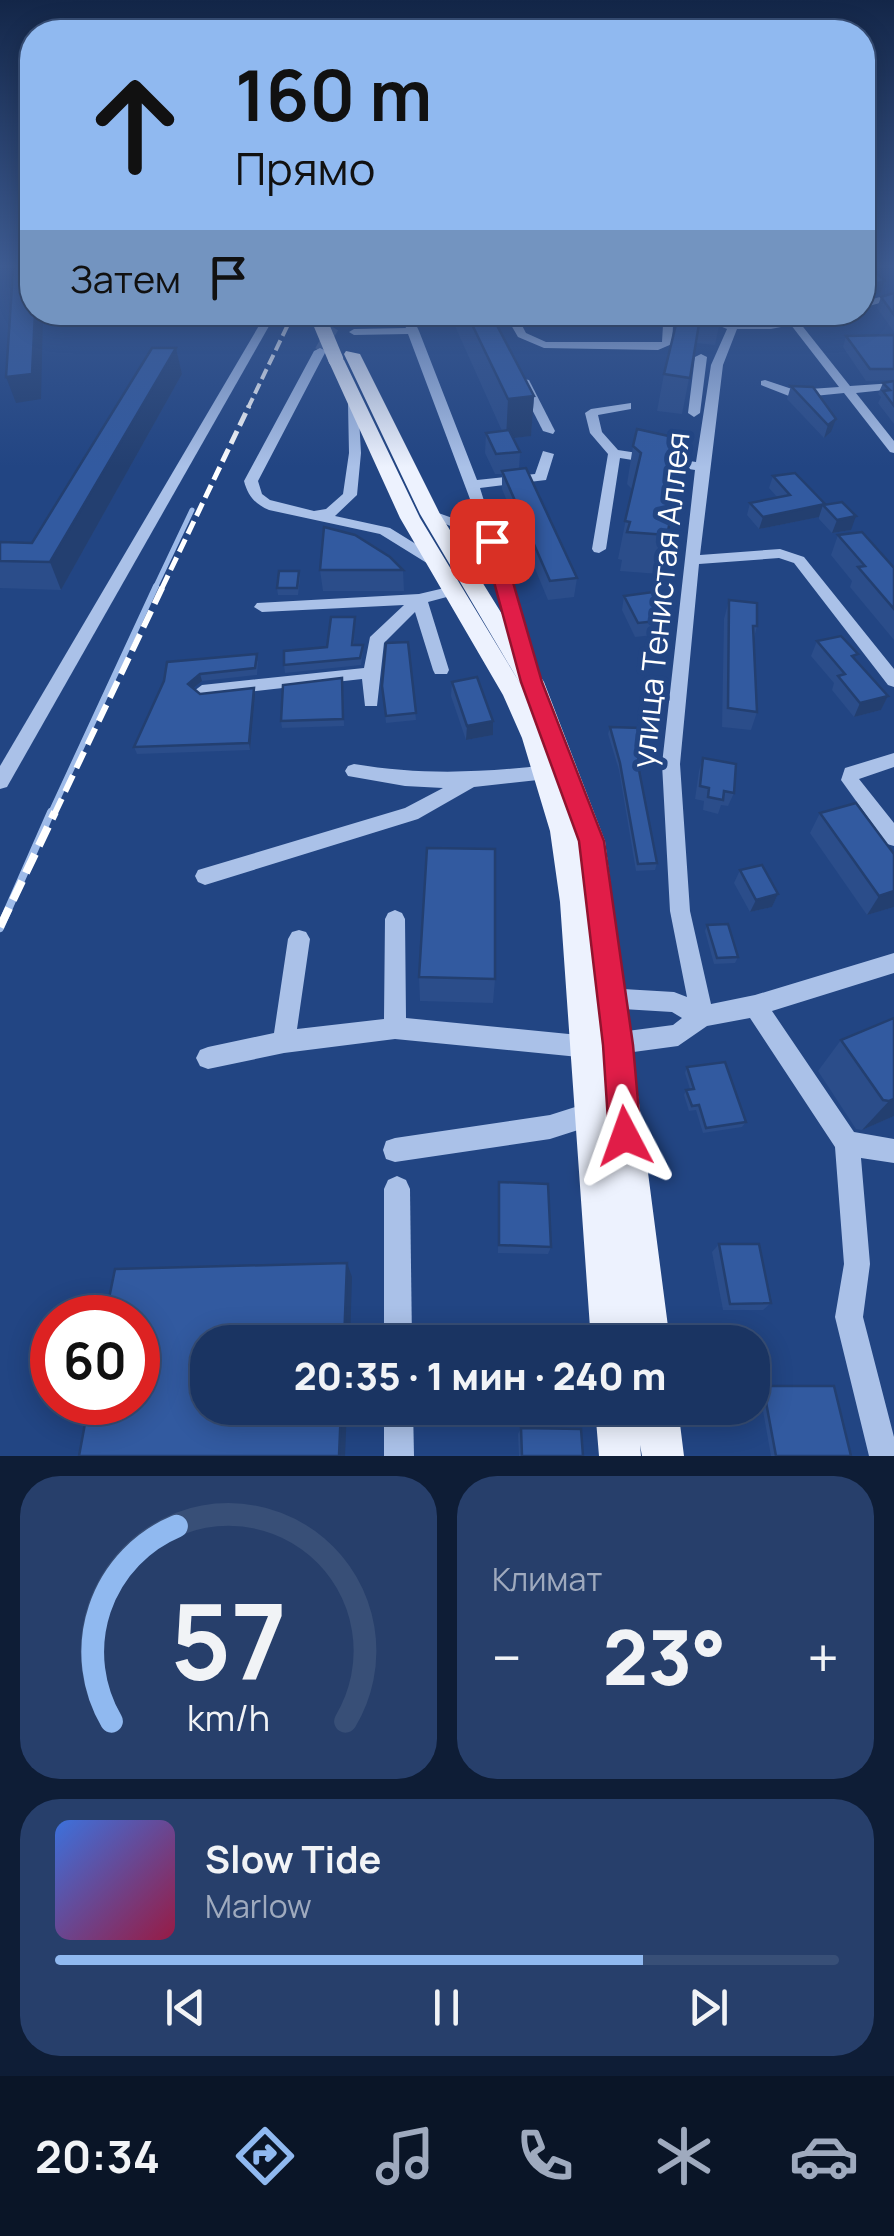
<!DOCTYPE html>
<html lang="ru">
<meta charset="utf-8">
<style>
:root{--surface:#1a3462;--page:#273f6b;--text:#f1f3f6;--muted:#9faabe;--line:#384f77;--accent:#90b9f0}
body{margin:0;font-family:Manrope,sans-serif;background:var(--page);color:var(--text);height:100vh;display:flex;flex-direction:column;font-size:38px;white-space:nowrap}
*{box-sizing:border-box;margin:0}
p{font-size:32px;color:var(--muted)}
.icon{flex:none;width:55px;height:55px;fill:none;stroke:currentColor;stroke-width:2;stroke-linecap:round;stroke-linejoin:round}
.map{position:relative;height:1456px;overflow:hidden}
.side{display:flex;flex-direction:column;gap:20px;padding:20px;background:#0e1d36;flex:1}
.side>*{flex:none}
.guide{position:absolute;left:20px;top:20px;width:855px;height:305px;border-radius:40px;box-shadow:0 5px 25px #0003,0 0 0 2px var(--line);background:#90b9f0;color:#111;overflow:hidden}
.speed{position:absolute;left:30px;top:1295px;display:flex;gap:20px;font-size:50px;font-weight:700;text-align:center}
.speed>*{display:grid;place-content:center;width:130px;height:130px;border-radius:50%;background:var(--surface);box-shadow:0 5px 25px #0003,0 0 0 2px var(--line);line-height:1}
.speed .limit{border:15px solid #d22;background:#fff;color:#111}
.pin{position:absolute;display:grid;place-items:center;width:85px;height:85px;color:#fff;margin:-42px;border-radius:20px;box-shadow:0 5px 15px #0006}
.me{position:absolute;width:110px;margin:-55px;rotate:356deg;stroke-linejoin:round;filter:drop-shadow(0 0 8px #0008)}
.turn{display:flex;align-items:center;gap:35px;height:210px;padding:0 50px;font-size:45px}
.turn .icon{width:130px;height:130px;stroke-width:2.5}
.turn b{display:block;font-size:70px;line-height:85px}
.then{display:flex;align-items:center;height:95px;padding:0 50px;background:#0003;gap:20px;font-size:38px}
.big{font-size:75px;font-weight:800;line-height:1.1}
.side .tile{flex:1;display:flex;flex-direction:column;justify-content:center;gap:15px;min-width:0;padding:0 35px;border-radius:40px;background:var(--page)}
.side .dial{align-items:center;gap:0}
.dial svg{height:260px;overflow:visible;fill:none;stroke:var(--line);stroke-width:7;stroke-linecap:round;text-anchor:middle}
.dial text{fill:var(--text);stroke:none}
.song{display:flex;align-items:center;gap:30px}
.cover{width:120px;height:120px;border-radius:15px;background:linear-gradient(135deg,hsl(220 70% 55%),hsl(340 70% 35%))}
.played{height:10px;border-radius:5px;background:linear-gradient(90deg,var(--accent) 75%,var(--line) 75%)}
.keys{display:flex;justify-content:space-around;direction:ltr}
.heat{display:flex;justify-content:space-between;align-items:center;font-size:55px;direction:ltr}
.side .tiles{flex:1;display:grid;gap:20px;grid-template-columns:1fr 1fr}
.tile:last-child{grid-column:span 2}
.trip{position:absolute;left:190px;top:1325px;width:580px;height:100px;border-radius:40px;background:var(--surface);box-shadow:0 5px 25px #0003,0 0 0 2px var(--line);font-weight:800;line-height:100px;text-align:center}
.dock{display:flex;height:160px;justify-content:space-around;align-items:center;background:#0a1527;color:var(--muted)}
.dock .icon{width:70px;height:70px}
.dock .on{color:var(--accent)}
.dock b{font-size:45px;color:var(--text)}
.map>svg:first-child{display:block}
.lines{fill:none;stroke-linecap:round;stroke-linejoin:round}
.stream-far2{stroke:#9ebbe9;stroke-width:5}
.stream-far1{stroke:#9ebbe9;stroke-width:6}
.stream{stroke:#9ebbe9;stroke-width:8}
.minor-tunnel{stroke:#436196;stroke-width:11;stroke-dasharray:11 5;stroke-linecap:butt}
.minor{fill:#aac1e8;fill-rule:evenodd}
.major{fill:#edf2fe;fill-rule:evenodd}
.rail-far3{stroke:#fff;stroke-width:4;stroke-dasharray:11 5;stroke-linecap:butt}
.rail-far2{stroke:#fff;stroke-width:5;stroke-dasharray:14 6;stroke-linecap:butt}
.rail-far1{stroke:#fff;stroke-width:6;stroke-dasharray:18 8;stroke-linecap:butt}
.rail{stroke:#fff;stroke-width:8;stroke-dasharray:21 9;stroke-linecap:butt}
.major-bridge{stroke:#edf2fe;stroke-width:15}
.wall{fill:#2b4d8a}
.shaded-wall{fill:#233f70}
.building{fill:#325aa0;stroke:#233f70;stroke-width:2.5}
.route{fill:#e11d48;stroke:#92132f;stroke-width:2.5}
.labels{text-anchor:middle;stroke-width:10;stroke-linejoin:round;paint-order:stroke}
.street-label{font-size:32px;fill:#fff;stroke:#224583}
</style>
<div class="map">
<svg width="894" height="1456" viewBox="0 0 894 1456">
<rect width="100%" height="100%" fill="#224583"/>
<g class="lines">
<!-- stream-far2 -->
<polyline class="stream-far2" points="155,588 192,510"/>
<!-- stream-far1 -->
<polyline class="stream-far1" points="50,815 156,586"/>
<!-- stream -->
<polyline class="stream" points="0,928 51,812"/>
<!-- minor-tunnel -->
<polyline class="minor-tunnel" points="320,351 342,312"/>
<!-- minor -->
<g class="minor">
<polygon points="894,293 894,299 862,308 862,302"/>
<polygon points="267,312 277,312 7,787 0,789 0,766"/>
<polygon points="400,312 410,312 419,331 477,480 535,474 543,451 554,454 546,480 480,488 537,671 535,675 523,675 521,671 479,523 457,529 423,514 430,510 458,520 476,515 408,334 354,335 349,332 354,329 406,328"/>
<path d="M445,312H525L699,321L704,324L699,327L673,326L672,344L658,350L544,348L518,337L507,318ZM518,318L663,325L662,342H546L526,333Z"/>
<path d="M734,312H744L740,323C775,323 807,312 842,312L800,323L850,386L894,383V389L856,393L894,441V453L890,452L844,393L794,398L761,385V381L765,380L795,390L839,387L791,325L771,329H737L723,365L700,555L780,549L804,557L894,669V687L888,685L794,563L779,558L699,564L680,764L690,911L711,1004L755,995L894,953V973L772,1011L854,1132L894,1139V1163L861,1158L870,1264L863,1317L894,1437V1456H869L835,1317L844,1264L835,1147L750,1018L707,1026L678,1046L589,1058L395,1039L284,1053L208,1069L200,1066L196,1058L200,1050L208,1047L274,1033L288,939L292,932L299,930L306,932L310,939L297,1029L384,1019L385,919L388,913L395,910L402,913L405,919L406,1018L589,1036L673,1025L682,1018L672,1012L606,1008L598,1005L595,998L598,991L606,988L674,992L687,997L670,911L662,764L695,470L620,458L606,549L599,553L594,552L592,549L608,454L590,433L585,413L591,409L631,403V409L598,415L602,432L618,450L696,462L711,365L727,329L720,326L729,323Z"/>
<path d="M320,348L326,351L258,481L262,494L270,500L314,511L326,509L343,494L349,453L348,404L358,401L361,453L357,495L335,516L390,528L440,559V565H430L380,534L269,510C255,504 248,496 244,481L314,351Z"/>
<polygon points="701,354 707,357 700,413 694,417 688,413 695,357"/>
<polygon points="519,378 529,380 555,431 553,434 543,431 517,380"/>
<polygon points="453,586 461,591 458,594 428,602 449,670 447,674 435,674 433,670 415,612 384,643 377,706 365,706 362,679 202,697 194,691 202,685 364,668 370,637 404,605 262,612 254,607 257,603 419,594"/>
<polygon points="894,753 894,767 859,779 894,823 894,846 887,844 841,780 845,768"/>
<path d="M354,764C419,775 481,773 547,765L553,767L556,772L553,777L547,779L474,787L418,819L205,885L198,882L195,876L198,870L405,808L443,788L405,786L348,776L345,771L348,766Z"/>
<polygon points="594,1101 603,1104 606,1113 603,1122 550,1139 395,1162 386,1159 383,1150 386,1141 395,1138 550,1115"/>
<polygon points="397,1176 406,1180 410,1189 412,1342 384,1342 384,1189 388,1180"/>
<polygon points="384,1408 413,1408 414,1456 384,1456"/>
</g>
<!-- major -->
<g class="major">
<polygon points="346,351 360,354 440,514 544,682 605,841 670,1342 591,1342 560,902 550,831 522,738 503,695 400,518 328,360 330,357 344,360 420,518 521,685 420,514 344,354"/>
<polygon points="595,1408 678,1408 684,1456 642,1456 640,1445 641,1456 599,1456"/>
</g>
<!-- rail-far3 -->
<polyline class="rail-far3" points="248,408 294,312"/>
<!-- rail-far2 -->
<polyline class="rail-far2" points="162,588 249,406"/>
<!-- rail-far1 -->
<polyline class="rail-far1" points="54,815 163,586"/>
<!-- rail -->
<polyline class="rail" points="0,927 55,812"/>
<!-- major-bridge -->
<polyline class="major-bridge" points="316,312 336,360"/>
</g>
<!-- wall -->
<g class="wall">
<polygon points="865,272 885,281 881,293 869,296 862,286"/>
<polygon points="894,293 894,332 877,308 881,297"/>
<polygon points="455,312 500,312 499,330 534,396 531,436 513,438 520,452 519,469 577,578 574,597 548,600 502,489 502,474 495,474 485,453 486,433 502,431 455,326"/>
<polygon points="668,312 722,312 715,345 696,343 682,414 657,411 664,374 678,317 668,316"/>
<polygon points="894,335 894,380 866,381 843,347 846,336"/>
<polygon points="176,348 182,374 61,590 0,588 0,542 32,543"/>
<polygon points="894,381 894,424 878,403 881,397 878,394 883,383"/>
<polygon points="791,386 813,387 831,432 824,438 787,399"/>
<polygon points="633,446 669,460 669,498 675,499 659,574 620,571 622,560 618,559 632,489 627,484"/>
<polygon points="795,473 851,530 832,533 819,519 819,517 759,529 747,515 750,503 778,498 769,488 773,476"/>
<polygon points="838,535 894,568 894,640 850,587 852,581 831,555"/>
<polygon points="320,570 403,570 404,591 323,591"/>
<polygon points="299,571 300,578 298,595 278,595 277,588"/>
<polygon points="624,596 667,620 664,634 635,637 622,610"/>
<polygon points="729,600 757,626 754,638 757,712 751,730 722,727 724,619"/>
<polygon points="355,617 354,645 363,645 363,652 361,665 285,673 284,665 327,647"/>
<polygon points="817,641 856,659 888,696 881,710 854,717 832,690 834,683 811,656"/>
<polygon points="408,642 416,720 386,723 382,686"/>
<polygon points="258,661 257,675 202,681 194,688 200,694 254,688 255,695 250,750 137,754 134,747 164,681"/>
<polygon points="452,682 493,721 493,735 466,740 451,696"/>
<polygon points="343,685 344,726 282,728 281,721"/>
<polygon points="610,727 638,765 657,863 655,870 636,871 619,770 608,734"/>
<polygon points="703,758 734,793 728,806 721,805 718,814 703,810 704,801 695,799 699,771"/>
<polygon points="820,813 894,907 867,915 810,833"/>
<polygon points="740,870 778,894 772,907 750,912 734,883"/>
<polygon points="707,925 738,957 735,963 714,964 705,931"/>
<polygon points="419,977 495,979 493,1003 420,1001"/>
<polygon points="894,1018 894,1116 862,1130 856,1129 818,1071 841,1040"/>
<polygon points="687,1067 746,1122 742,1127 703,1133 696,1110 689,1111 684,1095 686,1090 690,1089 685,1073"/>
<polygon points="499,1182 551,1247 548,1254 498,1253"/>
<polygon points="719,1244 771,1303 763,1310 723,1310 712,1252"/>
<polygon points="763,1386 851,1456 771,1456 759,1388"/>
<polygon points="521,1428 583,1456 519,1456 518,1434"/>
</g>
<!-- shaded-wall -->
<g class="shaded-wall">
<polygon points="885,281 881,293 869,296 874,284"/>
<polygon points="35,312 43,312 41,399 16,403 6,377"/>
<polygon points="481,312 500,312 499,331"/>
<polygon points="176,348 182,374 61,590 50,562"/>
<polygon points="534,396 531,436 506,439 508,399"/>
<polygon points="836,419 831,432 824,438 828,425"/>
<polygon points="823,505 819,517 759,529 763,517"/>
<polygon points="856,516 851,530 832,533 837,520"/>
<polygon points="200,674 202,681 190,691 188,684"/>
<polygon points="254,688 255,695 250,750 249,743"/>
<polygon points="888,696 881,710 854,717 860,703"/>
<polygon points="493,721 493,735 466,740 467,726"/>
<polygon points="894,891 894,907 867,915 879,896"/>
<polygon points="778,894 772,907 750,912 756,900"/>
<polygon points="894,1099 894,1116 862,1130 889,1101"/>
<polygon points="347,1263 352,1277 350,1342 344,1342"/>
<polygon points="341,1408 347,1408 345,1456 339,1456"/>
</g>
<!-- building -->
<g class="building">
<polygon points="17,264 32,264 32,312 35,312 32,374 6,377 13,270"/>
<polygon points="870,267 885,281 874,284 865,272"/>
<polygon points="894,293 894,315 881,297"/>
<polygon points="466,312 490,312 534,396 508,399"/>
<polygon points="679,312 701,312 690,378 664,374"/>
<polygon points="894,335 894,369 870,369 846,336"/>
<polygon points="152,348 176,348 50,562 0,561 0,542 32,543"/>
<polygon points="894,381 894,406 883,391 890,390 883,383"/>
<polygon points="791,386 813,387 836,419 828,425"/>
<polygon points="637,429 673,437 668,460 677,461 668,498 675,499 667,535 627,532 630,522 625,521 641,453 633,446"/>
<polygon points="509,430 520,452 496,454 486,433"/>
<polygon points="526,468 577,578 550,581 502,471"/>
<polygon points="795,473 825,504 763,517 750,503 790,495 773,476"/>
<polygon points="842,502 856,516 837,520 823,505"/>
<polygon points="324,527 355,535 390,557 403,570 320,570"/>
<polygon points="862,532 894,568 894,609 858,567 865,566 838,535"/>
<polygon points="279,571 299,571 297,588 277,588"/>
<polygon points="653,592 667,620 638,623 624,596"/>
<polygon points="729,600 757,603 757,626 753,626 757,712 728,708"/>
<polygon points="331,617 355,617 352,645 363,645 360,658 284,665 284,651 327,647"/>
<polygon points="841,636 858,654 852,656 888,696 860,703 838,676 845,674 817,641"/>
<polygon points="408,642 416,713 386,716 382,686 386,643"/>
<polygon points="257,654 255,668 200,674 188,684 200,694 254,688 249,743 134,747 164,681 167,662"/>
<polygon points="477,677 493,721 467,726 452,682"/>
<polygon points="342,678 343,719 281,721 283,685"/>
<polygon points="610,727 641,728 638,765 657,863 638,864 620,763"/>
<polygon points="703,758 736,764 734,793 724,791 723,800 708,797 709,788 700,786"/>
<polygon points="856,803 894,854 894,891 879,896 820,813"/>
<polygon points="427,848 495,849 495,979 419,977"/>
<polygon points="762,865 778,894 756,900 740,870"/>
<polygon points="728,924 738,957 717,958 707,925"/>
<polygon points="894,1018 894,1099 889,1101 883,1100 841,1040"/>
<polygon points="725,1062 746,1122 706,1128 699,1105 692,1106 686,1090 694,1089 687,1067"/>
<polygon points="499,1182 548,1184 551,1247 499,1245"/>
<polygon points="719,1244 759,1244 771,1303 730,1304"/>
<polygon points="347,1263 344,1342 208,1342 208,1408 341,1408 339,1456 79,1456 89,1402 138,1402 138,1318 105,1318 115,1269"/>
<polygon points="763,1386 834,1386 851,1456 776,1456"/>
<polygon points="521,1428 581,1429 583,1456 522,1456"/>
</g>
<!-- sky -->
<linearGradient id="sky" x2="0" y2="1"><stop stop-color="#132648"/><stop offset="0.57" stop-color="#3e5c93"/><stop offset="1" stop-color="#3e5c93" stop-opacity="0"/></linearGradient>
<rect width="894" height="467" fill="url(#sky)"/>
<!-- route -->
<polygon class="route" points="492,535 501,541 542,682 604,841 633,1045 641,1136 636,1148 625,1152 614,1148 609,1136 603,1045 579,841 521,682 483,541"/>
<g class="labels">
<!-- street labels -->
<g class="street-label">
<text transform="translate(661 600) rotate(-84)" y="11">улица Тенистая Аллея</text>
</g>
</g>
</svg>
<div class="speed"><div class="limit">60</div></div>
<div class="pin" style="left:492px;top:541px;background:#d93025"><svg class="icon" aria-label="arrive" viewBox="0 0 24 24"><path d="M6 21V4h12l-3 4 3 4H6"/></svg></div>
<svg class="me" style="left:625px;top:1136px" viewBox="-20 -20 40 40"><path d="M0-17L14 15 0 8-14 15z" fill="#e11d48" stroke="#fff" stroke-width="4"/></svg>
<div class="trip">20:35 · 1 мин · 240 m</div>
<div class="guide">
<div class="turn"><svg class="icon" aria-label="ahead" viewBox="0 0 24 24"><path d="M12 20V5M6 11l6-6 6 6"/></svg><div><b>160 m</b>Прямо</div></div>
<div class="then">Затем<svg class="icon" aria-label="arrive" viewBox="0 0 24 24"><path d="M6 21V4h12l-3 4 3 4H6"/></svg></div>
</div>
</div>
<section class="side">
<div class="tiles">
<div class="tile dial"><svg viewBox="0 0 100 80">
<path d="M14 69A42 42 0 1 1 86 69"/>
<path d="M14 69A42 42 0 0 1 34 9" stroke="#90b9f0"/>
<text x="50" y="56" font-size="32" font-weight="700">57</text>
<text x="50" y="72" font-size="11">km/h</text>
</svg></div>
<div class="tile"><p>Климат</p>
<div class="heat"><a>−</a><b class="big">23°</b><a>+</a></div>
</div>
<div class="tile">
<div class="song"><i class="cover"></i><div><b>Slow Tide</b><p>Marlow</p></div></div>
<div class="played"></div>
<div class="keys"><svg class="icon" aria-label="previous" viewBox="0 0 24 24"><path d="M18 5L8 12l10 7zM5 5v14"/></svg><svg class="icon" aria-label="pause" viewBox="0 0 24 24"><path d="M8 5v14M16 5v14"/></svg><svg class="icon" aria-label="next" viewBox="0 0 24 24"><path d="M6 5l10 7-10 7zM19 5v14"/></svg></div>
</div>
</div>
</section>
<nav class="dock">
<b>20:34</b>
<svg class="icon on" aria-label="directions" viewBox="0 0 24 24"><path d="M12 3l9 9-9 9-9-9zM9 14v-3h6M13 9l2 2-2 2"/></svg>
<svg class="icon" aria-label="music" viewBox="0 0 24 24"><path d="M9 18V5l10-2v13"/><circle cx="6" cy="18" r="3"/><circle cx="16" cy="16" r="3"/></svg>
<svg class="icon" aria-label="phone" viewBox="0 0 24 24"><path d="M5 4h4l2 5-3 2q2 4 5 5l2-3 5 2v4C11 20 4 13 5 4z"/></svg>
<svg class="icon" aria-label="climate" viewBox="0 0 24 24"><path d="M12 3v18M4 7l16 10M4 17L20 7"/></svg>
<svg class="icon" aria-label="car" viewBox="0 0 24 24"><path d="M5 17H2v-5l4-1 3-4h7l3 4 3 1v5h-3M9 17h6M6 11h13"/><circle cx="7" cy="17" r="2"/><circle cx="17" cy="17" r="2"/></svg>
</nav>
